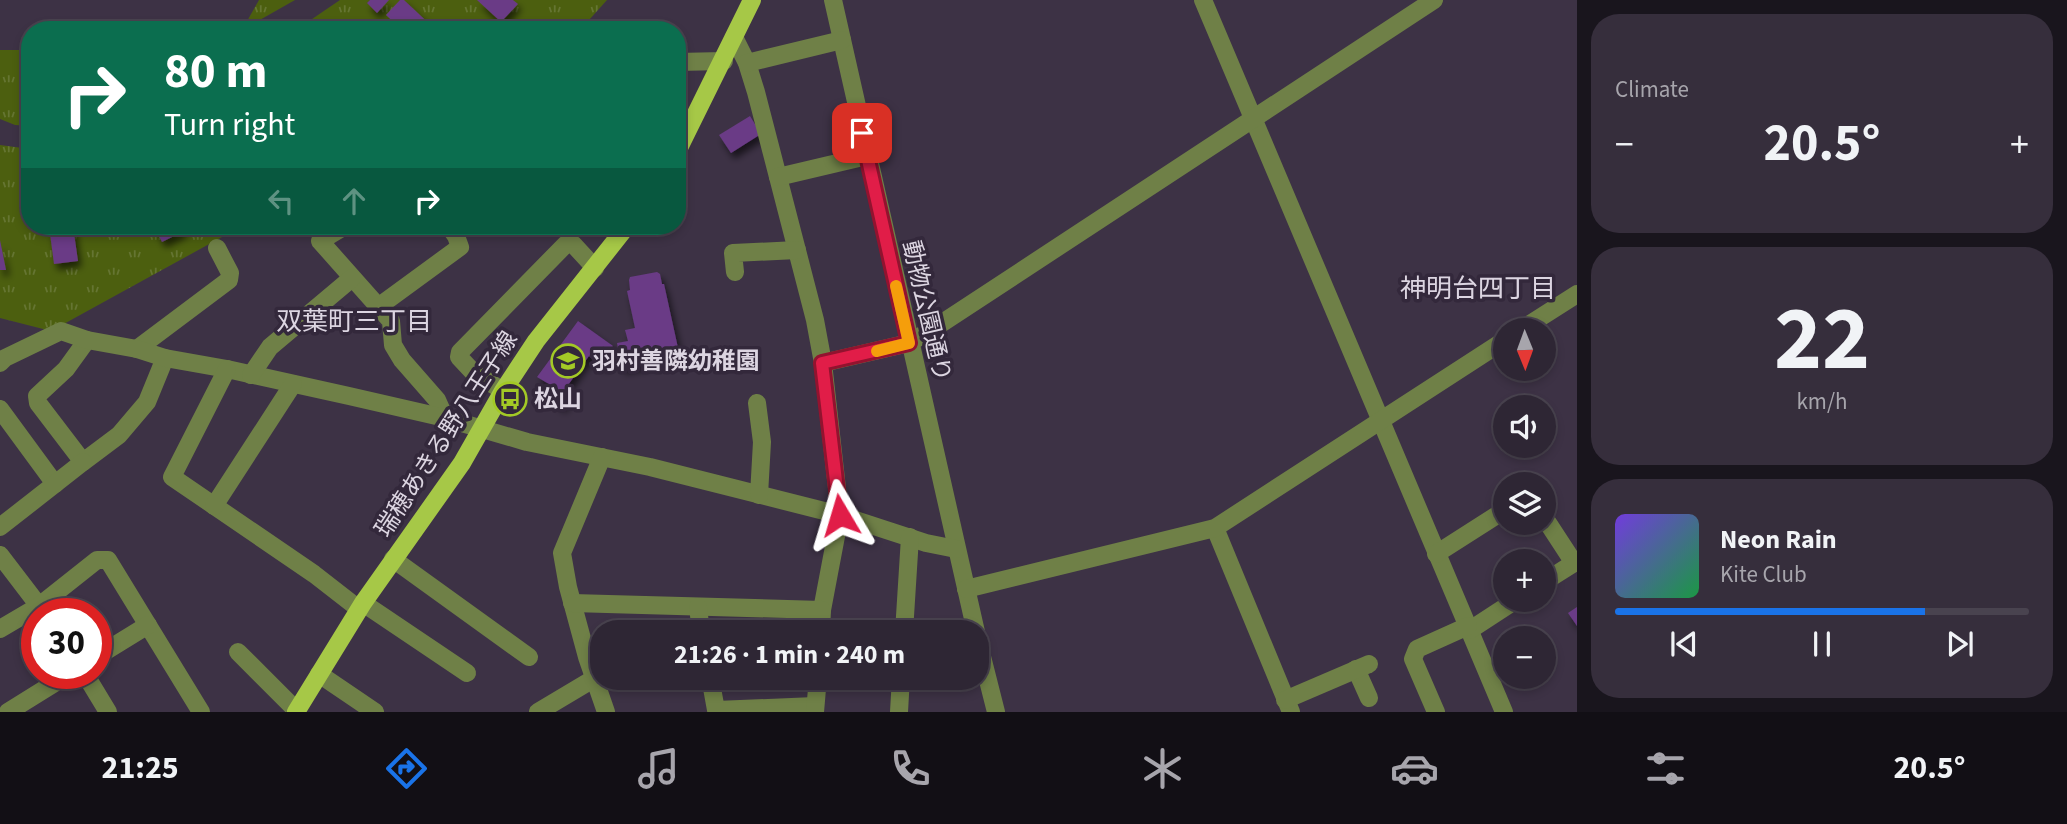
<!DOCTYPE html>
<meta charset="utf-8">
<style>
:root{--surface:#2e2634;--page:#362e3c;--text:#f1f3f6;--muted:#a7a5ac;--line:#49434f;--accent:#1a73e8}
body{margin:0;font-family:"Source Sans 3","Noto Sans JP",sans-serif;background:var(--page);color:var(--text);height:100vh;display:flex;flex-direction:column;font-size:26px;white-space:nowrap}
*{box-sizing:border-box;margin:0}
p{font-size:23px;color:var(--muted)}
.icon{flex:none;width:38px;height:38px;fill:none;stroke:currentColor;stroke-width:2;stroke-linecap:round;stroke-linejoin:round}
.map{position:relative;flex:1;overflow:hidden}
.drawer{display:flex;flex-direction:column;gap:14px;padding:14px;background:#19151d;width:490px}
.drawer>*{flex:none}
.guide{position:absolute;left:21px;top:21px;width:665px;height:214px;border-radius:28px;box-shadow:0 4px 10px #0003,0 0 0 2px var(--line);background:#0b6e4f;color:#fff;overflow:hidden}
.needle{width:46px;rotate:179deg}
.fabs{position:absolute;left:1493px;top:318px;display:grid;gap:14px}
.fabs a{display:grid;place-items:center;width:63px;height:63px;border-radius:50%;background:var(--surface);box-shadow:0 4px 10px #0003,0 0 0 2px var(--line);font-size:35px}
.speed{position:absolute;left:21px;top:598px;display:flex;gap:14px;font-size:35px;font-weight:700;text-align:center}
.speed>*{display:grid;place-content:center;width:91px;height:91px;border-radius:50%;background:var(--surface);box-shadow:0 4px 10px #0003,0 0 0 2px var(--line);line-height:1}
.speed .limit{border:10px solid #d22;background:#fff;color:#111}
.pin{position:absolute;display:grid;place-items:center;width:60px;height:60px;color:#fff;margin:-30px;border-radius:14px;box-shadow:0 4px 10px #0006}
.me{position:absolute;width:77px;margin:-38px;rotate:353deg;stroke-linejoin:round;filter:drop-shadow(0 0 5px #0008)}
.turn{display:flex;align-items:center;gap:24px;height:147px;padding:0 28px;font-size:32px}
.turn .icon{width:91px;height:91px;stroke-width:2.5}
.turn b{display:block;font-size:49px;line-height:60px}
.lanes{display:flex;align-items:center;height:66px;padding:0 28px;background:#0003;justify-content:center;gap:35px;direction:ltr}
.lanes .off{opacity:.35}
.big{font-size:52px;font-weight:700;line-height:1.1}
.drawer .widget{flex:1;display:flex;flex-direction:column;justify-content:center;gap:10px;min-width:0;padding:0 24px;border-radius:28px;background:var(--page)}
.drawer .dial{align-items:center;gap:0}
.dial b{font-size:91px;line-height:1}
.song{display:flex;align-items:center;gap:21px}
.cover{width:84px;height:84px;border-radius:10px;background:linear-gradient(135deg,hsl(260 70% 55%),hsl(140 70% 35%))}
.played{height:7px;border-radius:4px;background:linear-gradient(90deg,var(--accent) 75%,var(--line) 75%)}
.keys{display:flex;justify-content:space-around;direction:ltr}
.heat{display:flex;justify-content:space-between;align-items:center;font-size:38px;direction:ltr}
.trip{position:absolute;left:590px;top:620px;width:399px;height:70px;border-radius:28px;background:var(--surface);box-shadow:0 4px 10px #0003,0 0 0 2px var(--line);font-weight:700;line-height:70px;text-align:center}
.tab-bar{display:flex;height:112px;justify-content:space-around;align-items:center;background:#120f15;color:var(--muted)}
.tab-bar .icon{width:49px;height:49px}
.tab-bar .on{color:var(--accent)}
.tab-bar b{font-size:32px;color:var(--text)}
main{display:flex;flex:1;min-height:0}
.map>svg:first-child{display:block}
.grass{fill:url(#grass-tufts)}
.building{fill:#6a3b86;filter:url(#shadow)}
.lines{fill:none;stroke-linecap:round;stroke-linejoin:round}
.minor{stroke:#6f8047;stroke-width:18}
.major{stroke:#a6c847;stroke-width:18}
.route-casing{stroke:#92132f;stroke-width:18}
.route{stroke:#e11d48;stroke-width:12}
.slow{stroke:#f59e0b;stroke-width:12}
.labels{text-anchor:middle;stroke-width:7;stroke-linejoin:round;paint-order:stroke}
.street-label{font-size:24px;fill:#dcd5e1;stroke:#33283b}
.poi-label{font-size:24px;font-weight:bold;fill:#dcd5e1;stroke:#33283b;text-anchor:start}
.neighbourhood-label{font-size:26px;fill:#dcd5e1;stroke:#33283b}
</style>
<main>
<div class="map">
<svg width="1577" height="712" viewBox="0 0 1577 712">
<defs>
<pattern id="grass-tufts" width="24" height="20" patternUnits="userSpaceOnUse" patternTransform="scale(1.75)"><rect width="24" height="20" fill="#4c5f0f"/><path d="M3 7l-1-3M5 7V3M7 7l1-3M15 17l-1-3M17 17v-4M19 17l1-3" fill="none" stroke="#657532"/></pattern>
<filter id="shadow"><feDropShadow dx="3.5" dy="6" stdDeviation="3.5" flood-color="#0009"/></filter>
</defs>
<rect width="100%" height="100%" fill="#3d3245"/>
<!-- grass -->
<g class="grass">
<polygon points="259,0 295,0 242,30"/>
<polygon points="340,0 607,0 580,30 296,30"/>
<polygon points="0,50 30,50 30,126 15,125 0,119"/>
<polygon points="0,145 30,149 30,226 242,226 51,331 0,318"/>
</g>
<!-- building -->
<g class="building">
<polygon points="370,0 389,0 377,13 367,3"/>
<polygon points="400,0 404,0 436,30 402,30 386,15"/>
<polygon points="477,0 513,0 518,4 501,22"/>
<polygon points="750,116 761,134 731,153 719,135"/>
<polygon points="49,226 73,226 78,261 54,264"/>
<polygon points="154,226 182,226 184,231 162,242"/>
<polygon points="0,240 6,270 0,270"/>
<polygon points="657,272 660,274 662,284 664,284 680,357 622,368 617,343 628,341 625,330 635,328 627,291 630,290 629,280 630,277"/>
<polygon points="578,321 613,346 608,353 611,355 603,366 589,356 563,392 570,396 562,407 548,395 554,387 537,377"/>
<polygon points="1577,607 1577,626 1568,613"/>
</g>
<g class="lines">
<!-- minor -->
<g class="minor">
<polyline points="833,0 976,632"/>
<polyline points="1203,0 1504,712"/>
<polyline points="734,37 747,63 756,92 815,320 823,363 840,515 822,610 821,632"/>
<polyline points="677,62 724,61"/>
<polyline points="747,63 842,40"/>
<polyline points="778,177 867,156"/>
<polyline points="345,226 320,241 391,321 393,345 402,360 437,400 445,418"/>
<polyline points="735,272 733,253 797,250"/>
<polyline points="378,307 460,247 456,236 449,226"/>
<polyline points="1519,331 1577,294"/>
<polyline points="87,340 66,369 37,396 38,403 83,462 119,435 147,402 165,358"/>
<polyline points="137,349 229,280 230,273 217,248"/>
<polyline points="0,363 5,358 61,331 87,340 137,349 165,358 227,369 349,396 445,418 527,442 650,467 840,515 926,543 956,549"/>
<polyline points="823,363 909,343 936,327 1434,0"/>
<polyline points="227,369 172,477 314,574 359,609"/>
<polyline points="251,375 270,347 352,278"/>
<polyline points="503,391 473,372 459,357 460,352 566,244 573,244 595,268"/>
<polyline points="757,403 762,442 759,495"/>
<polyline points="0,409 55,484"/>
<polyline points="602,457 562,553 568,587 587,657 606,712"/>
<polyline points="214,506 293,384"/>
<polyline points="1544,517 1574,563"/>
<polyline points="0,527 83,462"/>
<polyline points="1215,528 1291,712"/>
<polyline points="1436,554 1505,510"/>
<polyline points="0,555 39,606"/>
<polyline points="393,559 529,657"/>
<polyline points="1544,582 1577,561"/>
<polyline points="966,589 1215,528 1505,340"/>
<polyline points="363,603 467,673"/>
<polyline points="572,603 822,610"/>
<polyline points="698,607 701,632"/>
<polyline points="0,629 39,606 97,560 108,560 201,712"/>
<polyline points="1470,630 1516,600"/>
<polyline points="904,632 910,537"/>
<polyline points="976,633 996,712"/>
<polyline points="238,652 297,711"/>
<polyline points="96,657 148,625"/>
<polyline points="1356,669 1369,698"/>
<polyline points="85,674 108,712"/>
<polyline points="319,674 375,712"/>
<polyline points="710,677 716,710 815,706"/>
<polyline points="1285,700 1369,664"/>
<polyline points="8,712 69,674"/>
<polyline points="538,712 595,678"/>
<polyline points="815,712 818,677"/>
<polyline points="899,712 901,677"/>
<polyline points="1436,712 1413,659 1417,649 1468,626"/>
</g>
<!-- major -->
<g class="major">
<polyline points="677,152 752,0"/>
<polyline points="296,712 363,603 462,463 503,391 536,341 627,226"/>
</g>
</g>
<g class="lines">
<defs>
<polyline id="route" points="840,515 822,363 909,343 862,133"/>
</defs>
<!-- route casing -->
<use href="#route" class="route-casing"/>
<!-- route -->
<use href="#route" class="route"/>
<!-- slow -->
<polyline class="slow" points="877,351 909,343 896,286"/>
</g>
<!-- icons -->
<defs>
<symbol id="school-ring" viewBox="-11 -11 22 22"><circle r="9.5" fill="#33283b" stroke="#a3c926" stroke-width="1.5"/><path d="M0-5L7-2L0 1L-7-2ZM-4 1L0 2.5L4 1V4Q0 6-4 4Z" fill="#a3c926"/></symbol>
<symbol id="bus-ring" viewBox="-11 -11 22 22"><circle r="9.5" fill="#33283b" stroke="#a3c926" stroke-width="1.5"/><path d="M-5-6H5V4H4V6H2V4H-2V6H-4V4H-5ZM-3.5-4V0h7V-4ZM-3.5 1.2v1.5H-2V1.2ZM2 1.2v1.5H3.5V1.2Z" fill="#a3c926"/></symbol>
</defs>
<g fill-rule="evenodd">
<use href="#school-ring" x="549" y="342" width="38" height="38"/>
<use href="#bus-ring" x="491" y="380" width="38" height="38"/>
</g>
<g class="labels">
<!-- street labels -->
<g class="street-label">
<text transform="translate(927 311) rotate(77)" y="8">動物公園通り</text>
<text transform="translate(446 434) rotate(-57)" y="8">瑞穂あきる野八王子線</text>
</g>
<!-- poi labels -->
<g class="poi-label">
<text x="592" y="369">羽村善隣幼稚園</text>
<text x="534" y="407">松山</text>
</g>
<!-- neighbourhood labels -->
<g class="neighbourhood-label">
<text x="1478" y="297">神明台四丁目</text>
<text x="354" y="330">双葉町三丁目</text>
</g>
</g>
</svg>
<div class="fabs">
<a><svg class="needle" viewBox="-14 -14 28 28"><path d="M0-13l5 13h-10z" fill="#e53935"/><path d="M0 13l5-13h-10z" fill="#a7a5ac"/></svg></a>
<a><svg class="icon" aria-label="sound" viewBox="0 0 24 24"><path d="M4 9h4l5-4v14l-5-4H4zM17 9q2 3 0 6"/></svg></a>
<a><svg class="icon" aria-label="layers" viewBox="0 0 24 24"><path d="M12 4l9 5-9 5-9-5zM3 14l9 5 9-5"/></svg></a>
<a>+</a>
<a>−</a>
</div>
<div class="speed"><div class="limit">30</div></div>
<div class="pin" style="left:862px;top:133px;background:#d93025"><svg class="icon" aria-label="arrive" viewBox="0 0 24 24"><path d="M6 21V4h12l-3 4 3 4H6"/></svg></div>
<svg class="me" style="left:840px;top:515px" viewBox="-20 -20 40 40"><path d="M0-17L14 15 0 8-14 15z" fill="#e11d48" stroke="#fff" stroke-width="4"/></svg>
<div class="trip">21:26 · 1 min · 240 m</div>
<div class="guide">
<div class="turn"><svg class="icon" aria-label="right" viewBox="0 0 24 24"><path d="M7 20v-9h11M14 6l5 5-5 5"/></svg><div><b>80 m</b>Turn right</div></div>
<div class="lanes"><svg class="icon off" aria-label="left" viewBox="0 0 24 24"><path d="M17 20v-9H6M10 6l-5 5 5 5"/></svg><svg class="icon off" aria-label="ahead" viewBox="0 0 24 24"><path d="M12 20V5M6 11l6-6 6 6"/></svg><svg class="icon" aria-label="right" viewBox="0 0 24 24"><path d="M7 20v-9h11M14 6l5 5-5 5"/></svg></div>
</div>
</div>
<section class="drawer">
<div class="widget"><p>Climate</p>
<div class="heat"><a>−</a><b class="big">20.5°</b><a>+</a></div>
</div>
<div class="widget dial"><b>22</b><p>km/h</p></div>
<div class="widget">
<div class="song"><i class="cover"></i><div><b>Neon Rain</b><p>Kite Club</p></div></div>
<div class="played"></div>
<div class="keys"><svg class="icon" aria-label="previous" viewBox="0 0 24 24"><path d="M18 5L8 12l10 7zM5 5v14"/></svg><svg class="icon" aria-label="pause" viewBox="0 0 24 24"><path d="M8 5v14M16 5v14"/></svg><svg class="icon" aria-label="next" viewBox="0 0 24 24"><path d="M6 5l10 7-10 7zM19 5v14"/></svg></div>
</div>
</section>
</main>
<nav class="tab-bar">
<b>21:25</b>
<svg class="icon on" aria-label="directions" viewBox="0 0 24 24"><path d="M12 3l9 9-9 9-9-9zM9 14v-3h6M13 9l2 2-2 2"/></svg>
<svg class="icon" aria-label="music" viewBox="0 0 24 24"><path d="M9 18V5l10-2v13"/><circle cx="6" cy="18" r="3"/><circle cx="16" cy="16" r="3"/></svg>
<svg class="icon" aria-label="phone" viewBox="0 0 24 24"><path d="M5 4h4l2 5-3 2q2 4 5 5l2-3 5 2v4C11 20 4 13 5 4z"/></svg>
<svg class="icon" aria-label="climate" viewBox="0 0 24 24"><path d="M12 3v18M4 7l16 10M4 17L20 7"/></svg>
<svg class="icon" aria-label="car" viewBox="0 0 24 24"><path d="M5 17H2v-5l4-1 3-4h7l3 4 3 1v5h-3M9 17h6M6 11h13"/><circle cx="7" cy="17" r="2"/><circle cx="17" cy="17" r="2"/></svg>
<svg class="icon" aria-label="filters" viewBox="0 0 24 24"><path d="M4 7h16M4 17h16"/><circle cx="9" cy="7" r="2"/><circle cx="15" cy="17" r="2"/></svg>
<b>20.5°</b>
</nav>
